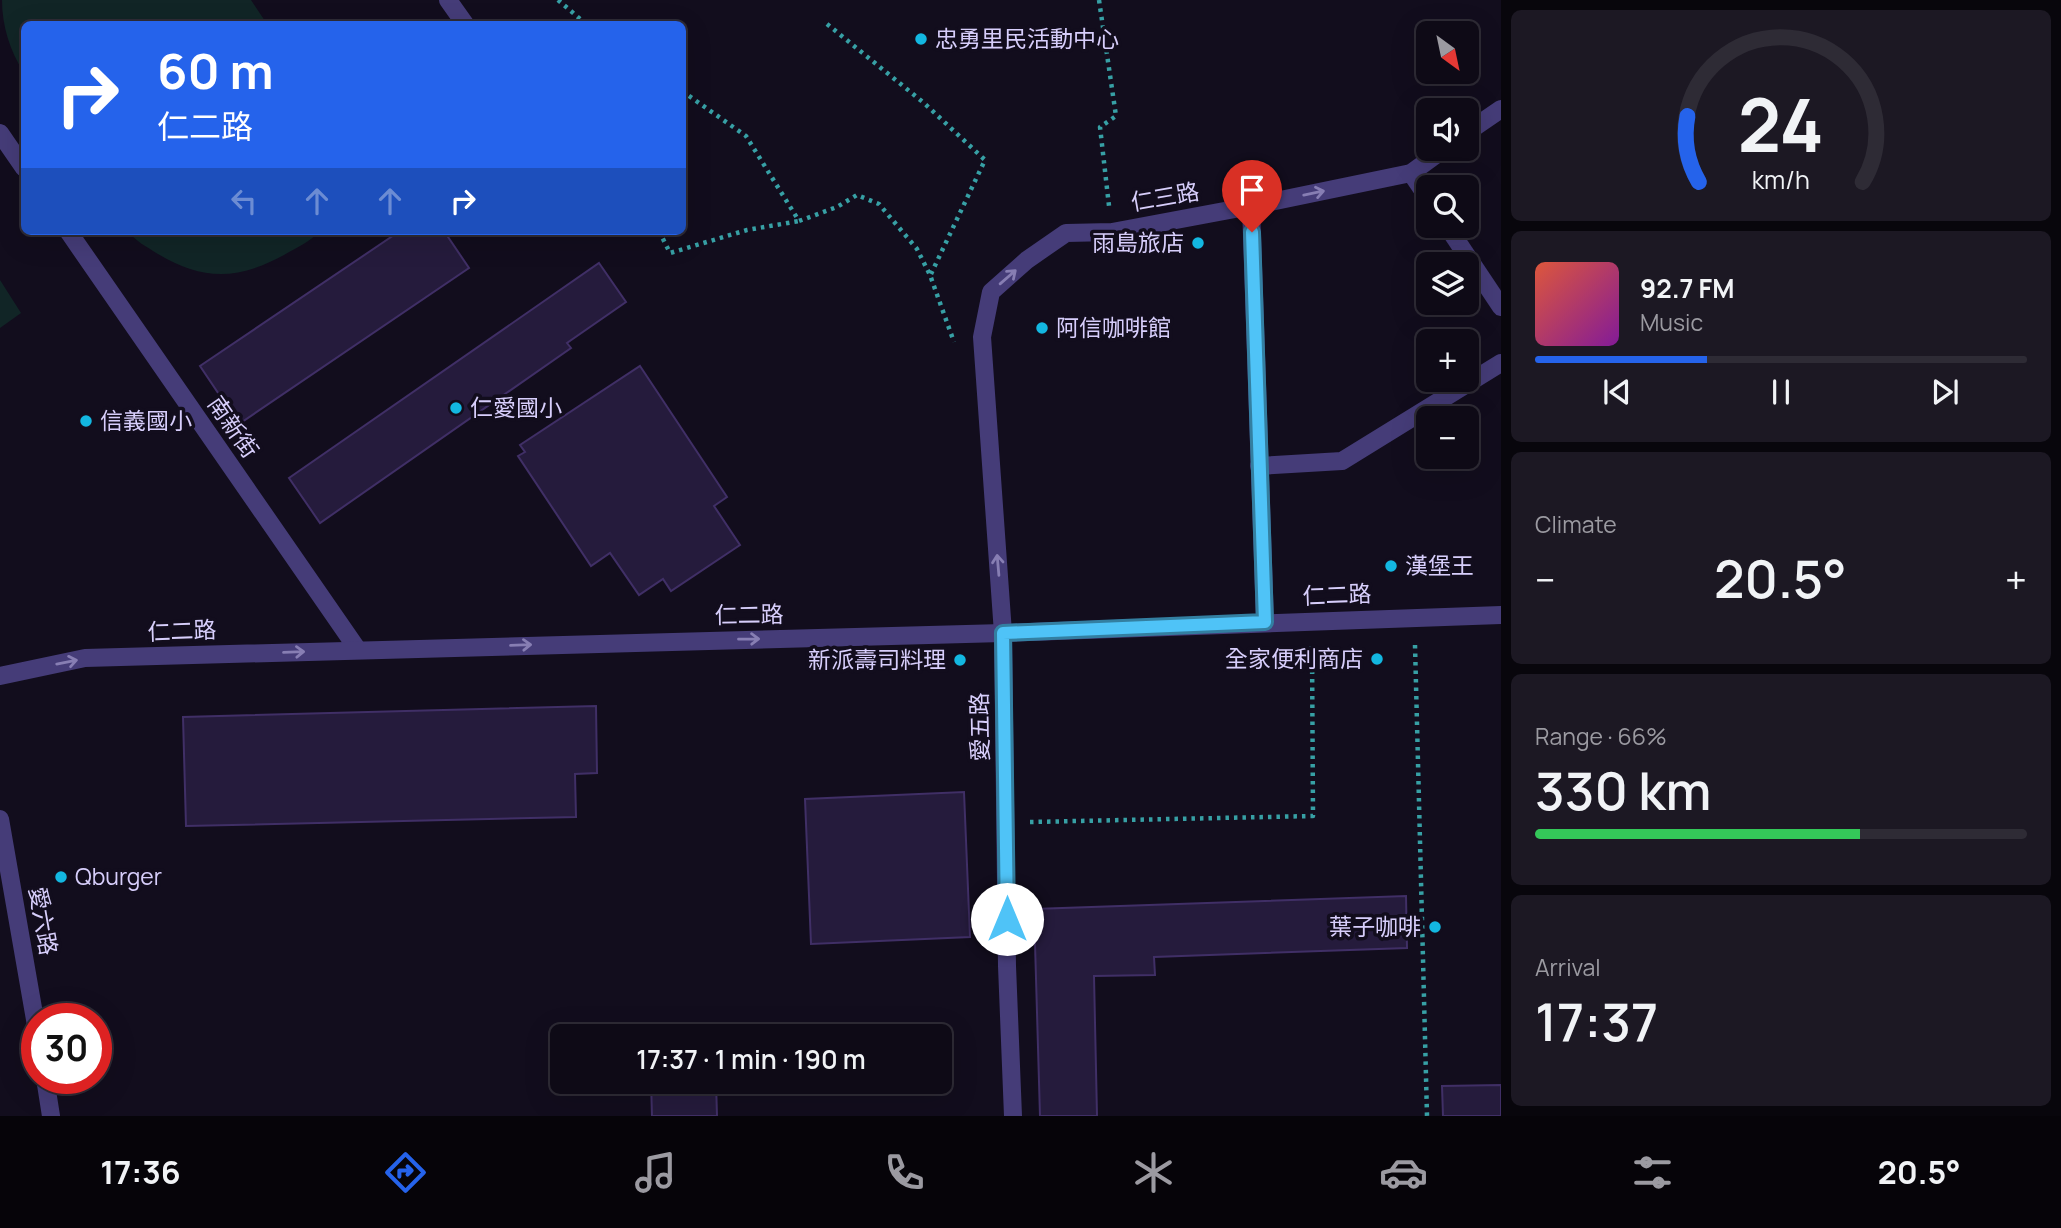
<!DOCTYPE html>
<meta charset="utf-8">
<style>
:root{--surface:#0e0a16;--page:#1c1823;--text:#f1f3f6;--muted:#9b9aa1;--line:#2e2b35;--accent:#2563eb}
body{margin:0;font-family:Manrope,"Noto Sans TC",sans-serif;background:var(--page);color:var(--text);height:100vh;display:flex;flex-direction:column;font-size:26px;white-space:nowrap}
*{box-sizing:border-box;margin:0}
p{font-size:23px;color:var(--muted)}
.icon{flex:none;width:38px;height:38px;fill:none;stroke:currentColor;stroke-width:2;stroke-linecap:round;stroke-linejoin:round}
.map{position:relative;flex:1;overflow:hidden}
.sheet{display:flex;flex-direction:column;gap:10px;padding:10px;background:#08060c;width:560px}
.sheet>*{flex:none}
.top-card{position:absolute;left:21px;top:21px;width:665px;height:214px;border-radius:10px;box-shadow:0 7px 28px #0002,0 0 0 2px var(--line);background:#2563eb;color:#fff;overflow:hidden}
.needle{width:46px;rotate:147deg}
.controls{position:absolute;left:1416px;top:21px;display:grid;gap:14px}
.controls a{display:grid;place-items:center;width:63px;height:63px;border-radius:10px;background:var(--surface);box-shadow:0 7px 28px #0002,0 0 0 2px var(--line);font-size:35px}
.speed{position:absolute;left:21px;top:1003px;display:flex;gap:14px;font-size:35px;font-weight:700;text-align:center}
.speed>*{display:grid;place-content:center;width:91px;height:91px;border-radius:50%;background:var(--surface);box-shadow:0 7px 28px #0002,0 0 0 2px var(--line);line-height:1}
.speed .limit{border:10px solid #d22;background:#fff;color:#111}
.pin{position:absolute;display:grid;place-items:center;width:60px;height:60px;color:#fff;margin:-72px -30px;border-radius:50% 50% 50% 0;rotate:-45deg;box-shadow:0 0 7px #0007}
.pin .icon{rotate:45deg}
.me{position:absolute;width:77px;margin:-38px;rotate:0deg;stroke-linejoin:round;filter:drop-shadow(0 0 5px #0008)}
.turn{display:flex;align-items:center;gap:24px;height:147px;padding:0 21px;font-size:32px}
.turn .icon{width:91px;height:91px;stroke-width:2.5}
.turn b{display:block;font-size:49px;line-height:60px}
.lanes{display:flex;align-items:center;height:66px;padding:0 21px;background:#0003;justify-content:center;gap:35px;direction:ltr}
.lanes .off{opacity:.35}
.big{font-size:52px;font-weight:600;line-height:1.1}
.sheet .tile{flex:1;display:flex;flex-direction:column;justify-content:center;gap:10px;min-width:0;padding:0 24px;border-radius:10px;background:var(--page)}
.sheet .dial{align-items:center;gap:0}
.dial svg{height:182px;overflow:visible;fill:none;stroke:var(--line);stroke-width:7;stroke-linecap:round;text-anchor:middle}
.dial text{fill:var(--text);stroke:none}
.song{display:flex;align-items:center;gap:21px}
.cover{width:84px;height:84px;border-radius:10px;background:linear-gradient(135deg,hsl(10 70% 55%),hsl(290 70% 35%))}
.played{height:7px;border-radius:4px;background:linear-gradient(90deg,var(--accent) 35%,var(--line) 35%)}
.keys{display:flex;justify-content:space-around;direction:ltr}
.heat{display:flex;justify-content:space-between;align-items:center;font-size:38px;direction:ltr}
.charge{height:10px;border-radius:5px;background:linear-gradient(90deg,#34c759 66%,var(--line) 0)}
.trip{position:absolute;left:550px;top:1024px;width:402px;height:70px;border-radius:10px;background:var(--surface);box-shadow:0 7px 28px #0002,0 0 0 2px var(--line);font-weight:600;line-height:70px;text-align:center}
.menu{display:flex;height:112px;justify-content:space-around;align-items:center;background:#060409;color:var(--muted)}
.menu .icon{width:49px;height:49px}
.menu .selected{color:var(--accent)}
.menu b{font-size:32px;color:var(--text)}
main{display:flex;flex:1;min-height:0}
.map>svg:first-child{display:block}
.green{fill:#112526}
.building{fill:#251b3c;stroke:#402f66;stroke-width:2}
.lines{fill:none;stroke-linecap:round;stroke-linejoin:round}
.path{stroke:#37a0a5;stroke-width:4.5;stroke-dasharray:3.5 5;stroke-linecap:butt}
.minor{stroke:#453c78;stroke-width:18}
.oneway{stroke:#877eb3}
.route-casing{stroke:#337fa1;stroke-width:18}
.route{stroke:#4fc3f7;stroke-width:12}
.poi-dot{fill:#13b7e1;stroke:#120d1d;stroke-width:2.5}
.labels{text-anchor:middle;stroke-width:7;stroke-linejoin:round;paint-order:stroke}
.poi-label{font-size:23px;fill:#d7cefb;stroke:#120d1d;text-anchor:start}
.street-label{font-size:23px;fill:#d7cefb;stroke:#120d1d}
</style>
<main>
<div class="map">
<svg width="1501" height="1116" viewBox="0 0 1501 1116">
<rect width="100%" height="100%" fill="#120d1d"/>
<!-- green -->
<g class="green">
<path d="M2,0H251L267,24H24V73C10,51 2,26 2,0Z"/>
<path d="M128,231H320C311,241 296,248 284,255C238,280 203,281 158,254C147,247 135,241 128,231Z"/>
<polygon points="0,280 21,313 0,328"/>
</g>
<!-- building -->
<g class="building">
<polygon points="400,231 444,231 469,268 239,424 200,366"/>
<polygon points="599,263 626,302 567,343 571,348 320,523 289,478"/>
<polygon points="640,366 727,497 714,506 740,545 671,591 663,579 639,595 610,553 591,566 518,456 525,452 520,445"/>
<polygon points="596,706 597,773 575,774 576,817 186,826 183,717"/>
<polygon points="964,792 970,937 811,944 805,799"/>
<polygon points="1406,896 1407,948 1154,957 1155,975 1094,976 1097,1116 1040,1116 1034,909"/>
<polygon points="651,1082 716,1082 717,1116 652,1116"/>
<polygon points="1501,1085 1501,1116 1443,1116 1442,1086"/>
</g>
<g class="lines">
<!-- path -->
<g class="path">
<polyline points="558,0 586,24"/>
<polyline points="1099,0 1116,116 1100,127 1109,206"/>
<polyline points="827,24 924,103 985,160 931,274"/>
<polyline points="682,91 746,136 799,221 837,207 857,195 879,204 917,249 930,275 954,342"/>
<polyline points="659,231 670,253 747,230 799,221"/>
<polyline points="1415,645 1427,1116"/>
<polyline points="1030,822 1313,816 1312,646"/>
</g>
<!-- minor -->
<g class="minor">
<polyline points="448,0 465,24"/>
<polyline points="0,133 24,168"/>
<polyline points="1466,133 1501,109"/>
<polyline points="1411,173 1428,198"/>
<polyline points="1251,206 1265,622"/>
<polyline points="1447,226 1501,307"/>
<polyline points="68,231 358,650"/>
<polyline points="1259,466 1342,461 1501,363"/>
<polyline points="0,676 85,658 1003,633 1501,615"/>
<polyline points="0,819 37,1031"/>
<polyline points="45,1078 51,1116"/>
<polyline points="1013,1116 1007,966 1003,633 982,337 991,292 1027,260 1066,233 1112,232 1251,206 1411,173 1444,149"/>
</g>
</g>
<!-- one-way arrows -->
<defs><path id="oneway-shaft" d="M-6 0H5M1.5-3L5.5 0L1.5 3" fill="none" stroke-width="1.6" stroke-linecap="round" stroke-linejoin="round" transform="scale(1.75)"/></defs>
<g class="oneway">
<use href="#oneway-shaft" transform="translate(1314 193) rotate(-12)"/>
<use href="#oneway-shaft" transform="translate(1008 277) rotate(-41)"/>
<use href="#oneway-shaft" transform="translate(998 565) rotate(-95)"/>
<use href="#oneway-shaft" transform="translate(749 639) rotate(-1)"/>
<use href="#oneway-shaft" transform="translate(521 645) rotate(-2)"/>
<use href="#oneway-shaft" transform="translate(294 652) rotate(-2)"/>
<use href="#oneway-shaft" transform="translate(67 662) rotate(-11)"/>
</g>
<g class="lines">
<defs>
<polyline id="route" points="1007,919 1003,633 1265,622 1252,232"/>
</defs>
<!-- route casing -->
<use href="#route" class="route-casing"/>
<!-- route -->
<use href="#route" class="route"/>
</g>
<!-- markers -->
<g class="poi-dot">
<circle cx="921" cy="39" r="7"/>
<circle cx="1198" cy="243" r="7"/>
<circle cx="1042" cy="328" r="7"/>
<circle cx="456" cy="408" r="7"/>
<circle cx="86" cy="421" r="7"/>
<circle cx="1391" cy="566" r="7"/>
<circle cx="1377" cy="659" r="7"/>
<circle cx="960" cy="660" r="7"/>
<circle cx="61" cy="877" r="7"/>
<circle cx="1435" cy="927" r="7"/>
</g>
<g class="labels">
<!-- poi labels -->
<g class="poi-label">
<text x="935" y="47">忠勇里民活動中心</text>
<text x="1184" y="251" text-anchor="end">雨島旅店</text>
<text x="1056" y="336">阿信咖啡館</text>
<text x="470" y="416">仁愛國小</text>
<text x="100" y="429">信義國小</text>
<text x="1405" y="574">漢堡王</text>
<text x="1363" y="667" text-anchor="end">全家便利商店</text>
<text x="946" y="668" text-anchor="end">新派壽司料理</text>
<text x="75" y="885">Qburger</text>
<text x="1421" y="935" text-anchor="end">葉子咖啡</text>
</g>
<!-- street labels -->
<g class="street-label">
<text transform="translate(1165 197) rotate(-10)" y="8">仁三路</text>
<text transform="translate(233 427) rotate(55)" y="8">南新街</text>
<text transform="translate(1337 595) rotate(-2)" y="8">仁二路</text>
<text transform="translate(749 615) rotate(-1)" y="8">仁二路</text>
<text transform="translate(182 631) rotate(-2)" y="8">仁二路</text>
<text transform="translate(980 727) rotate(-91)" y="8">愛五路</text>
<text transform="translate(43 921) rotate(80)" y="8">愛六路</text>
</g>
</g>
</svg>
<div class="controls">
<a><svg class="needle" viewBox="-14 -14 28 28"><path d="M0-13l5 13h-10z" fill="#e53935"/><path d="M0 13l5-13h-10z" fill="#9b9aa1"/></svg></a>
<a><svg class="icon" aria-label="sound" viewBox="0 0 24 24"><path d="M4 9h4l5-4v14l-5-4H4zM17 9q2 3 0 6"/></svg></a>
<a><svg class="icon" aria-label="search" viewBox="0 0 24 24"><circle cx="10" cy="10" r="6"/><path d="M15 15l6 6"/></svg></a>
<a><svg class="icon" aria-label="layers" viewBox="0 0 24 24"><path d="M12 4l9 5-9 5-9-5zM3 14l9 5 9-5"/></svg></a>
<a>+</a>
<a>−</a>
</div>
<div class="speed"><div class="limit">30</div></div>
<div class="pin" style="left:1252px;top:232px;background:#d93025"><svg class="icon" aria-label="arrive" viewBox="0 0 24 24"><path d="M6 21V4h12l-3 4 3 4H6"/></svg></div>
<svg class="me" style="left:1007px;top:919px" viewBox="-20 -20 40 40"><circle r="19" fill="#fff"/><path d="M0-13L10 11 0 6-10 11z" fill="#4fc3f7"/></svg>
<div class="trip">17:37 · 1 min · 190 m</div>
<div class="top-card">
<div class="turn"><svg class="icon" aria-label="right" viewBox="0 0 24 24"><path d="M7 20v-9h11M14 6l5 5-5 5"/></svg><div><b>60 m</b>仁二路</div></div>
<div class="lanes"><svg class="icon off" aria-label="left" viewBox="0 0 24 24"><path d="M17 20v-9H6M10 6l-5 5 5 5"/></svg><svg class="icon off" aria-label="ahead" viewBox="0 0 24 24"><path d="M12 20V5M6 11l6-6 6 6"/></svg><svg class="icon off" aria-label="ahead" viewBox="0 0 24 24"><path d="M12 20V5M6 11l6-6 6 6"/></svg><svg class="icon" aria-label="right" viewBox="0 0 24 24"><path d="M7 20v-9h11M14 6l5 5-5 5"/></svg></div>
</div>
</div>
<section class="sheet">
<div class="tile dial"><svg viewBox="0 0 100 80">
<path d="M14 69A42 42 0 1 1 86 69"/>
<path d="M14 69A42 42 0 0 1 9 40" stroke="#2563eb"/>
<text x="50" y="56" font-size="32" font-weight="700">24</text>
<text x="50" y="72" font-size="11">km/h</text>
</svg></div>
<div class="tile">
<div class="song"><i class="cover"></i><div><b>92.7 FM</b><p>Music</p></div></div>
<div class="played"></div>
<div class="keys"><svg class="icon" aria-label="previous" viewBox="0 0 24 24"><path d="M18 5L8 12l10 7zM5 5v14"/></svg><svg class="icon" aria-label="pause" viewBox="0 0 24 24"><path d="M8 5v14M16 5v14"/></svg><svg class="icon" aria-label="next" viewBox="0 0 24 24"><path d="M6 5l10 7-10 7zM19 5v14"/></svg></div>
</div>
<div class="tile"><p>Climate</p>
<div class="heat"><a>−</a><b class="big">20.5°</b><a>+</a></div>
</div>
<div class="tile"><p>Range · 66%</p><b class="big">330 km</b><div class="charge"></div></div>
<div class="tile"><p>Arrival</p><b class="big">17:37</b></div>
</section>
</main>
<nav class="menu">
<b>17:36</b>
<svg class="icon selected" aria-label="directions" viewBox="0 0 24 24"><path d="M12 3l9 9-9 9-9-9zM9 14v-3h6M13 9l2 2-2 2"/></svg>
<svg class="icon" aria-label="music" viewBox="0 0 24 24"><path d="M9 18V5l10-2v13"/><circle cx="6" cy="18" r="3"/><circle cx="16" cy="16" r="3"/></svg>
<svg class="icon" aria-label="phone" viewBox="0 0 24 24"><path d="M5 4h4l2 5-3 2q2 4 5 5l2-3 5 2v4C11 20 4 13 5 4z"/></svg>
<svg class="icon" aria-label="climate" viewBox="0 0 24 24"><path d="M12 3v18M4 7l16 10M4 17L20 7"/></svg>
<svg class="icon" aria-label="car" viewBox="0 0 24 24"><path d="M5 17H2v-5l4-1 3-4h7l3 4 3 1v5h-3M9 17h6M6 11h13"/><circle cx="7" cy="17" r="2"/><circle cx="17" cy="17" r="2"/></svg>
<svg class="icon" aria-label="filters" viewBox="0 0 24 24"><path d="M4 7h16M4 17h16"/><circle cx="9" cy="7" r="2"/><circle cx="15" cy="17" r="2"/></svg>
<b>20.5°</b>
</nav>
